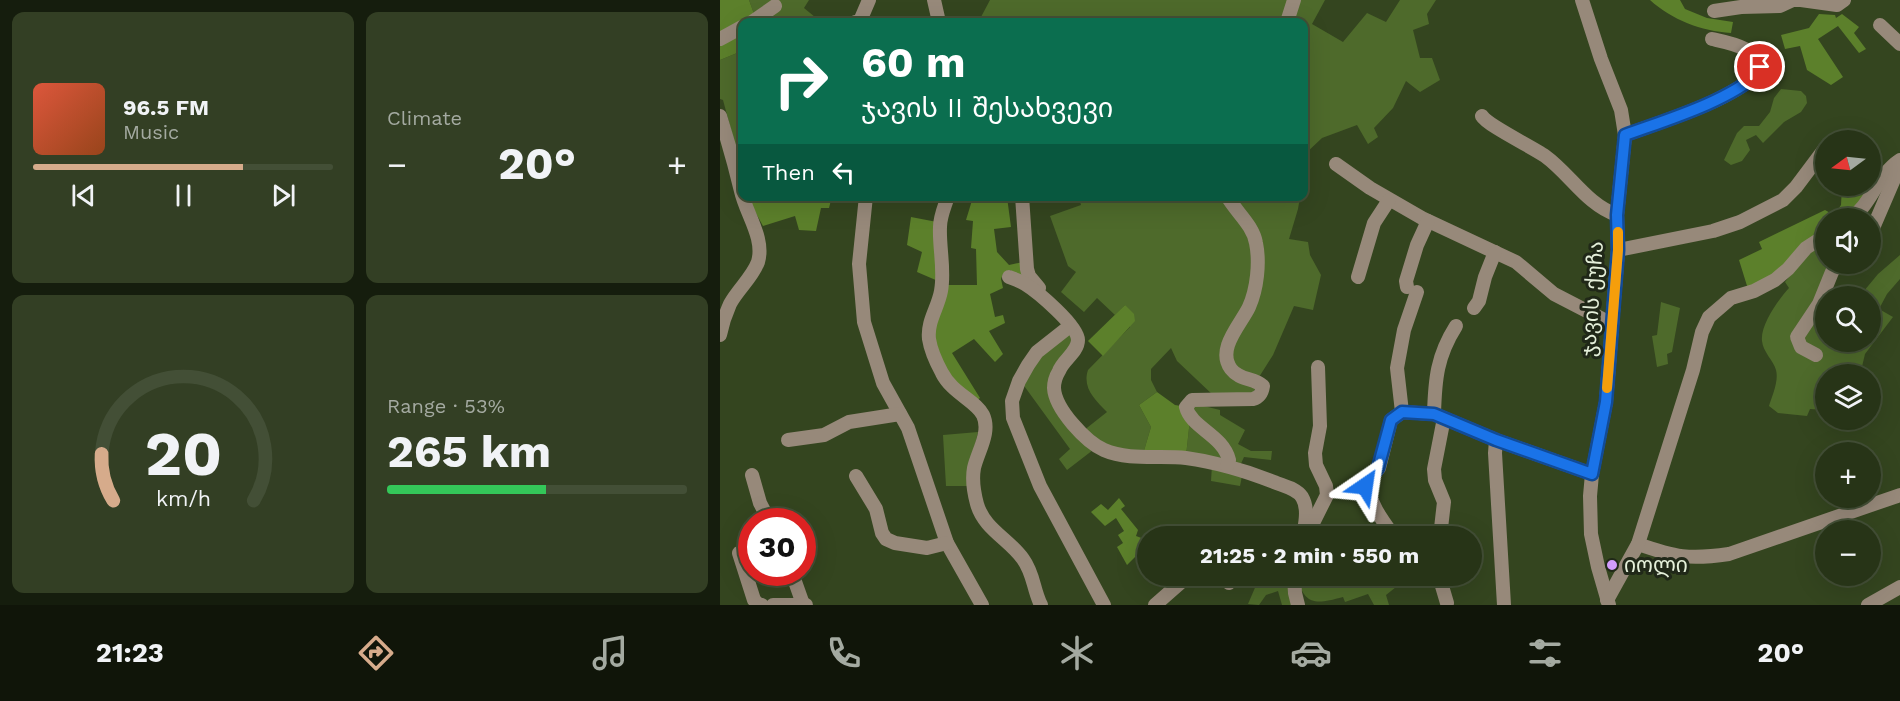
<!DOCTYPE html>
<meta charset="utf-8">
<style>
:root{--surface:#273417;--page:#333f24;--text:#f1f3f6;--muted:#a4aaa1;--line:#434f36;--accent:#d6ab8b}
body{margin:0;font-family:"Work Sans","Noto Sans Georgian",sans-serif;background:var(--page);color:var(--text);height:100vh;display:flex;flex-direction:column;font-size:22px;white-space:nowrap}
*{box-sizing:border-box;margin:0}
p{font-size:20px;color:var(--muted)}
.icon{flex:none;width:33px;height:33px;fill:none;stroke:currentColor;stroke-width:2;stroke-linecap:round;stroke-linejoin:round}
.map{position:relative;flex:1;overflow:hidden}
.details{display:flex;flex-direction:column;gap:12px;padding:12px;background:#151d0d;width:720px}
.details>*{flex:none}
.banner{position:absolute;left:18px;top:18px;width:570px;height:183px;border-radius:12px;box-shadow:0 6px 24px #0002,0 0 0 2px var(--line);background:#0b6e4f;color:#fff;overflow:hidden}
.needle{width:39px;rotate:255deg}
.controls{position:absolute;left:1095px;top:130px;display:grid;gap:12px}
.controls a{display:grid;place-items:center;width:66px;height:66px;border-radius:50%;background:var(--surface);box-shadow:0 6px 24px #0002,0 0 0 2px var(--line);font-size:30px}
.speed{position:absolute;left:18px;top:508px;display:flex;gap:12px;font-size:30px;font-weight:700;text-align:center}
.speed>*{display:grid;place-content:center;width:78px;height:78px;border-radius:50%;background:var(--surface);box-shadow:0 6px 24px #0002,0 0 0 2px var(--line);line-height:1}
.speed .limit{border:9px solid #d22;background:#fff;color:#111}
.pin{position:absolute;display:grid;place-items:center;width:51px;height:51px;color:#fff;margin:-26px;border:3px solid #fff;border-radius:50%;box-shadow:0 2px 6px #0007}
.me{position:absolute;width:66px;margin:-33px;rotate:32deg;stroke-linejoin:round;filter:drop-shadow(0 0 4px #0008)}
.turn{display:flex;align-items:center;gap:21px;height:126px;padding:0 24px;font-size:27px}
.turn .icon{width:78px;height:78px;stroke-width:2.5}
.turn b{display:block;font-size:42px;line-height:51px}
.then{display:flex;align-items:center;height:57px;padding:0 24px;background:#0003;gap:12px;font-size:22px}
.big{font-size:45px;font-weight:700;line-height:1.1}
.details .widget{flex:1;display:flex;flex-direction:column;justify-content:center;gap:9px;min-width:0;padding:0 21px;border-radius:12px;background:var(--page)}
.details .dial{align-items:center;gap:0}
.dial svg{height:156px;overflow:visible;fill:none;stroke:var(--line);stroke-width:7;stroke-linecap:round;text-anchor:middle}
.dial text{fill:var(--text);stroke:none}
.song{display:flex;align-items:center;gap:18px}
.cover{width:72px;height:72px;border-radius:9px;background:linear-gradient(135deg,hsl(10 70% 55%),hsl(20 70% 35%))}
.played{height:6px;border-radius:3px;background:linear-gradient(90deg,var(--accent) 70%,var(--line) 70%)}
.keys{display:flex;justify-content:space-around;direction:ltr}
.heat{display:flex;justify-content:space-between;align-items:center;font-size:33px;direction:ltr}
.charge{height:9px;border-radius:4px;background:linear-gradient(90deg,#34c759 53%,var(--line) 0)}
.details .tiles{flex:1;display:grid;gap:12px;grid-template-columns:repeat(2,1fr)}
.trip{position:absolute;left:417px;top:526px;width:345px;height:60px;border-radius:30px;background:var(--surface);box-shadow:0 6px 24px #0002,0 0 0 2px var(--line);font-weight:700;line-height:60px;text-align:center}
.tabs{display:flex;height:96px;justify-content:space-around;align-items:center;background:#101509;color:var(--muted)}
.tabs .icon{width:42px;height:42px}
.tabs .current{color:var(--accent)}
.tabs b{font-size:27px;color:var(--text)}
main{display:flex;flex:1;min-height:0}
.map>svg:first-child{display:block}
.green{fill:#4e6a2b}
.forest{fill:#5c802b}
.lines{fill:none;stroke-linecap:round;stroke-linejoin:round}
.minor{stroke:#97897a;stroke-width:14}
.route-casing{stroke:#114b97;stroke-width:15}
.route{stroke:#1a73e8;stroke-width:10}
.slow{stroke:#f59e0b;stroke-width:10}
.poi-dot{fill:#d29cfd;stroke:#202818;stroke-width:2}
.labels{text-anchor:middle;stroke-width:6;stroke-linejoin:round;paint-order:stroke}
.street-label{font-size:21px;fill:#e5f0da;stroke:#202818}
.poi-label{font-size:21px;fill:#e5f0da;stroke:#202818;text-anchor:start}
</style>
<main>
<section class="details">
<div class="tiles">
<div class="widget">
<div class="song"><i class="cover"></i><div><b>96.5 FM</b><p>Music</p></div></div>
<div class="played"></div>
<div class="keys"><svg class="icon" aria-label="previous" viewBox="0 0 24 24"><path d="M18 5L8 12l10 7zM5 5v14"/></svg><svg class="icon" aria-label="pause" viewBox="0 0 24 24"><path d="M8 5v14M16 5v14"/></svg><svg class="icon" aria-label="next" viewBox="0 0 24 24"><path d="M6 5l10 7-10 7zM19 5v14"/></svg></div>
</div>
<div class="widget"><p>Climate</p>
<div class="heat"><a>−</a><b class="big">20°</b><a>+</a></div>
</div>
<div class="widget dial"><svg viewBox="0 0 100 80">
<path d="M14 69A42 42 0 1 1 86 69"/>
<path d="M14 69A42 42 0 0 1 8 45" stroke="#d6ab8b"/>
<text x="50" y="56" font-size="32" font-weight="700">20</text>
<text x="50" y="72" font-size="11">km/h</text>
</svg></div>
<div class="widget"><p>Range · 53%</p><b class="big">265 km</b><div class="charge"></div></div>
</div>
</section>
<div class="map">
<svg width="1180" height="605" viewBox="0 0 1180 605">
<rect width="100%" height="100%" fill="#34451f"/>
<!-- green -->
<g class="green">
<polygon points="29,0 89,0 84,8 101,22 37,22"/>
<polygon points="270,0 605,0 592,24 623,42 647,13 666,22 680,0 716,0 707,14 709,24 693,30 700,58 712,58 720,80 700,92 686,81 673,108 654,128 658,137 648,144 637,125 602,138 584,155 584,22 242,22 241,16 261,17"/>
<polygon points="22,51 22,163 20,163 3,100 0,99 0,60"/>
<polygon points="1061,89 1081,91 1086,96 1087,103 1081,112 1064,122 1043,143 1036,135 1026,140 1030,150 1022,161 1011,165 1004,160 1017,133 1024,126 1039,126 1050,112 1054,98"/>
<path d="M513,196L518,200L519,197H580L578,209L569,239L588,242L590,255L601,275L593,310L574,306L553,355L534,385L535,389L531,396H494L457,361L451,348L431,369V380L437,392L419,405L431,427L423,454L389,449L363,431L387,412C375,400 362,388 368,370L410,327L405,305L395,315L377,298L364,312L341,292L356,272L348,266L330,216L361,205L359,197Z"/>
<path d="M1105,241L1106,264H1114L1105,306L1106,342H1150V297H1139L1158,274L1180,255V279L1167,294L1159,309L1173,317L1145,354L1140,375H1106L1105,410L1090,409L1087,416L1058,413L1049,406C1052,396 1059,381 1056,370C1053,360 1043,352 1042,341C1040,325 1059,299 1069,288L1065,282L1084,258Z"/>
<polygon points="941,302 960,308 952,352 947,354 948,364 937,367 932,336 937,335"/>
<polygon points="349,334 355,340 329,382 373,450 347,470 339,459 350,449 302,383 318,355"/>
<polygon points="476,404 500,410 500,415 525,430 518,444 531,451 552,451 551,460 524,457 519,468 472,412"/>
<polygon points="470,419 506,458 466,456"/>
<polygon points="258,432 248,474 247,486 226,486 223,435"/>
<polygon points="492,465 522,476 520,486 491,481"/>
<polygon points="540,576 569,576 573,605 562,605 558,591 546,595 539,605 528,604"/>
<path d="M576,576H676L681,583L666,595L669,605H654L648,594L625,602L623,597C594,605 585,605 576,576Z"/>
</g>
<!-- forest -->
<g class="forest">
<polygon points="0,0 29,0 37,22 22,22 22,51 0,60"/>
<path d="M930,0H960L965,9L987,18L1013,22L1011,33C981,31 952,20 930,0Z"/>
<polygon points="1099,14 1115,15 1116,18 1122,14 1139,27 1134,33 1146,49 1139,53 1118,26 1098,39 1123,77 1111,85 1087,70 1080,46 1065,49 1061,35 1089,28"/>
<polygon points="1122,186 1150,186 1143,199 1125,219 1106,219 1105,231 1070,263 1028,289 1019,260 1042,249 1039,242 1105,210 1114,215 1121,205"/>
<polygon points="112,196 109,208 101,208 96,231 79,230 75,216 43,226 27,197"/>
<polygon points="253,197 287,197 291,227 274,229 277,252 289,265 303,262 319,292 290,270 283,274 281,279 283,288 270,294 275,317 283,315 285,323 269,331 283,354 275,362 254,339 232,353 260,398 256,401 237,388 219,359 213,327 225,285 257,285 256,249 251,248 253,221 246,220"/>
<polygon points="191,217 217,222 218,281 197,272 202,252 187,245"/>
<polygon points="405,305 414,314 415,321 383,356 368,341"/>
<polygon points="437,392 455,405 461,406 470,419 466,456 423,454 431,427 419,405"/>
<polygon points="399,498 405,506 401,509 418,530 416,536 427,540 427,561 418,554 407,565 397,547 403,543 398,535 404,531 396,518 385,526 371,512 381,504 388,510"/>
</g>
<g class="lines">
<!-- minor -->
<g class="minor">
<polyline points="214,0 219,22"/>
<polyline points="862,0 881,59 901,110 905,135 897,215 898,250 886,402 872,474 870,496 871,534 878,567 889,605"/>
<polyline points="994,11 1021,7 1060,6 1073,0 1081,0 1117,5 1124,0"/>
<polyline points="32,22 55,6"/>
<polyline points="135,22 140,21 149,0"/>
<polyline points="567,22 574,0"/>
<polyline points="1160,25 1180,44"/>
<polyline points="0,39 22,27"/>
<path d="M0,116C8,141 15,166 21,191C26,214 45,238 38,262C32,278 18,289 10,304C6,313 2,325 0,335"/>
<path d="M762,116C767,125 812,147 825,156C850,174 867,205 897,215"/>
<path d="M905,135C946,120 1007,102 1039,73C1042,48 1010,43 992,39"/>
<polyline points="616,164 650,188 702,218 796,262 834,294 892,324"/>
<polyline points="146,196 139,264 144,322 163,383 188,428 227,543 262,605"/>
<path d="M228,196C225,206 220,216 220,227C219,248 225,270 221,291C218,308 207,321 209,339C211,352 216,362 222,373C232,393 256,401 263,415C271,432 258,451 254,468C252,479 254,493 257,504C264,529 289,539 303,559C314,574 313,589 321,605"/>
<polyline points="302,196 307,269 309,276 319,288"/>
<path d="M1130,219C1152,204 1156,176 1180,160"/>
<polyline points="1150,235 1178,170 1178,162"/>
<polyline points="898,250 993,231 1020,222 1063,200 1076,187 1106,147"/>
<path d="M289,277C294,279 300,281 305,284C318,292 358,326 358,340C358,352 343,360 339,371C336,376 334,382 334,388C335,409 366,442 384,450C409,461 440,455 466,458C496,462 526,471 554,482C563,486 576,488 582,497C589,509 585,524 583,537"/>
<polyline points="638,277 654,223 669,200"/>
<polyline points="687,287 686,281 697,245 708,221"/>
<polyline points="754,308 759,301 765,277 775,252"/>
<polyline points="350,326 317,352 308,365 299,381 292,401 293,418 320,486 384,605"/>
<polyline points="1096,355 1081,347 1077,337 1099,304 1112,272 1118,264"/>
<polyline points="682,412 677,368 684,330 697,292"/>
<path d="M714,414C715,379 717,356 736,326"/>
<polyline points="68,440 104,435 129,422 180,414"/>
<polyline points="776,440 775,453 784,605"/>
<path d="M507,466L509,460C503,435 471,428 466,407L472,400L533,399C540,397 542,393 543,386C534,378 519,380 511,369C496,349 521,324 529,307C537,289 540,263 536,243C533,225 516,212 507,196"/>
<polyline points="32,475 40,503 50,522"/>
<polyline points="136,476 156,509 162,533 166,539 175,543 207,548 227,543"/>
<path d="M648,483C649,503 662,520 673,535"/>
<polyline points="642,488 659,468 671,420 682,412 714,414 776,440 872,474"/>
<polyline points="588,533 607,495 606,486 596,465 595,453 600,426 598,367"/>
<polyline points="720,537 724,502 715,480 714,469 724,418"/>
<path d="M918,544C955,557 969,560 1009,554L1180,495"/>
<polyline points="19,553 34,600 38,604 42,605"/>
<polyline points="72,573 83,604"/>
<polyline points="574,576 575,593 578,605"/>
<polyline points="719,576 727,603"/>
<polyline points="509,583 514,576"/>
<polyline points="887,600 918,544 973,370 982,332 989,317 1011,298 1034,291 1055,280 1068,269 1086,248 1106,235"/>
<polyline points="53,605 86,605"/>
<polyline points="435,605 468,576"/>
<polyline points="1148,605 1180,587"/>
</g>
</g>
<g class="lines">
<defs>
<path id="route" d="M645,486L658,468L671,420L682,412L714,414L776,440L872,474L886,402L898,250L897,215L905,135C946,120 1007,102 1039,73L1040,67"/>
</defs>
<!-- route casing -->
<use href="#route" class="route-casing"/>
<!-- route -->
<use href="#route" class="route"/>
<!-- slow -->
<polyline class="slow" points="887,388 898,250 898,232"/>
</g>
<!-- markers -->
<circle class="poi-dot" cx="892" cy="565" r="6"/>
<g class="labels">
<!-- street labels -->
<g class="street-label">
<text transform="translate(872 299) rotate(-86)" y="7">ჯავის ქუჩა</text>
</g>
<!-- poi labels -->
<g class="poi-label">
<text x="904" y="572">იოლი</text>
</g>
</g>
</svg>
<div class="controls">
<a><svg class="needle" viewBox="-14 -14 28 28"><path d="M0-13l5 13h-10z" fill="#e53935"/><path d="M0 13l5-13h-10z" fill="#a4aaa1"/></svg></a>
<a><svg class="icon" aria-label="sound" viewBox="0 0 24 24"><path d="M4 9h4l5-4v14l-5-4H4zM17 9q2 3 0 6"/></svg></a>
<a><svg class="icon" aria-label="search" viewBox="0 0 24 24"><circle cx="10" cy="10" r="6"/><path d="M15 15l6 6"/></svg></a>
<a><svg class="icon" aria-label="layers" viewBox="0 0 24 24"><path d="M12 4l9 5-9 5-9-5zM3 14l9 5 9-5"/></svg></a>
<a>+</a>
<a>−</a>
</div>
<div class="speed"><div class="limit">30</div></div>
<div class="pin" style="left:1040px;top:67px;background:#d93025"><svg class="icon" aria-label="arrive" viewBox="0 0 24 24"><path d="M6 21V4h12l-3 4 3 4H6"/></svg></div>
<svg class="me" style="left:645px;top:486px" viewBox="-20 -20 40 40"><path d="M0-17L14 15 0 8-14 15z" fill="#1a73e8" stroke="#fff" stroke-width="4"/></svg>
<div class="trip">21:25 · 2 min · 550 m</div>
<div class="banner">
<div class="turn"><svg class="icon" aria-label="right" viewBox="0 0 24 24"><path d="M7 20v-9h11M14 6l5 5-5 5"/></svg><div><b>60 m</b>ჯავის II შესახვევი</div></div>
<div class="then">Then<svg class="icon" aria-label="left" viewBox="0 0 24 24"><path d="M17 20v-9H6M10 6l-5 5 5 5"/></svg></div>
</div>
</div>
</main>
<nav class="tabs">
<b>21:23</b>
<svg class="icon current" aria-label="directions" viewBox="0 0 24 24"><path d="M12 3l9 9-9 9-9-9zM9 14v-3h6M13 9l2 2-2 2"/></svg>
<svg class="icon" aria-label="music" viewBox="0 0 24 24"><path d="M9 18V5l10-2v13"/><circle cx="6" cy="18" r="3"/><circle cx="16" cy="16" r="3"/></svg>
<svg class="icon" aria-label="phone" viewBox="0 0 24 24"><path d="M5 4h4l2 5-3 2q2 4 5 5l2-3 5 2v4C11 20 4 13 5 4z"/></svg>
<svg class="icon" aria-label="climate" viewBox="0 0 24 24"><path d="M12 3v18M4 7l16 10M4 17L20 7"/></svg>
<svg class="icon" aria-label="car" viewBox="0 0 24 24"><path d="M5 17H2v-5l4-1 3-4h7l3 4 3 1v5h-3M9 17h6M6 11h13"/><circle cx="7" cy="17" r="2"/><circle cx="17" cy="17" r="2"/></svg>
<svg class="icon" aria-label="filters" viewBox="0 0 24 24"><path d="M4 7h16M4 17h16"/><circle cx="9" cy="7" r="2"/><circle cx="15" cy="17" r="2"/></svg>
<b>20°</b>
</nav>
